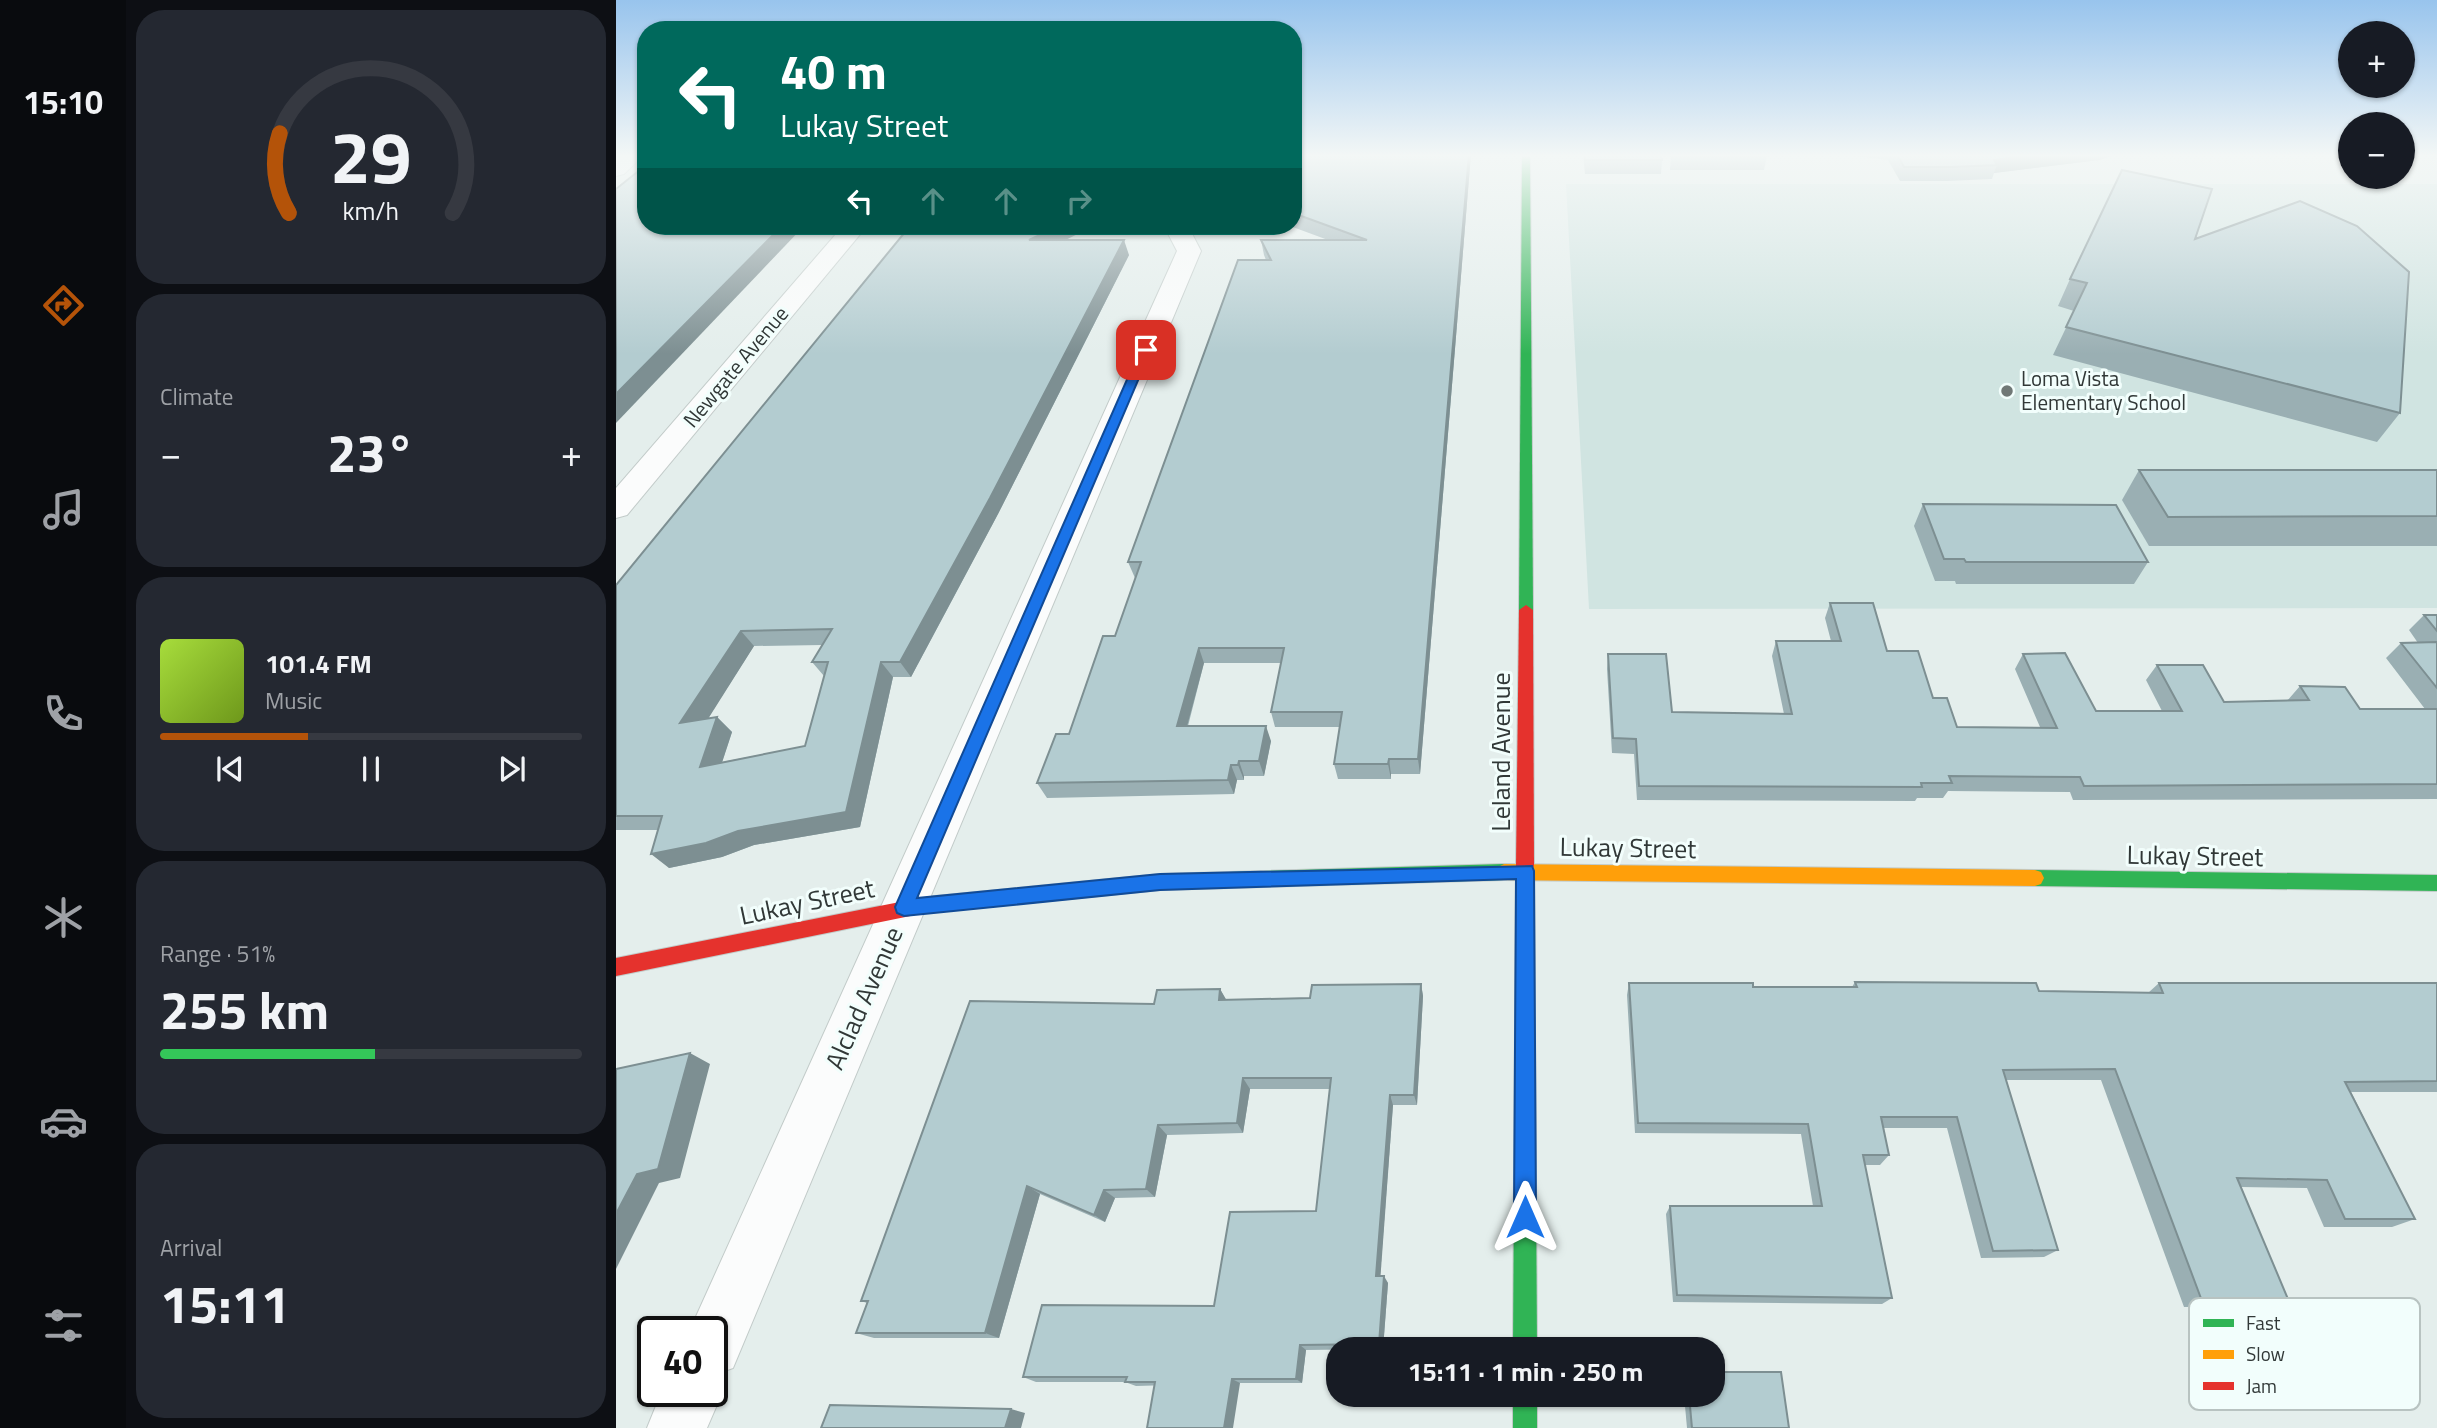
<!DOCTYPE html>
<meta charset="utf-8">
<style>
:root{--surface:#171b24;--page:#242831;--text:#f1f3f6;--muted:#9ea1a6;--line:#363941;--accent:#b45309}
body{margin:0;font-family:"Titillium Web",sans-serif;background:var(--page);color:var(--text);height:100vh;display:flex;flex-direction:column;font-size:26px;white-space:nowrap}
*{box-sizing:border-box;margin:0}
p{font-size:23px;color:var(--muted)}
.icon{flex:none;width:38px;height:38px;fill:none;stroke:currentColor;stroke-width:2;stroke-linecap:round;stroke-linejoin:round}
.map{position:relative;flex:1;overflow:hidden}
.panel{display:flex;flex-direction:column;gap:10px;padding:10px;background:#0d0f14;width:490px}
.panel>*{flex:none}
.top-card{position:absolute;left:21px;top:21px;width:665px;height:214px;border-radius:28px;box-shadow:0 2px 5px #0004;background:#00695c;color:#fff;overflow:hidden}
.fabs{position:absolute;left:1722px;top:21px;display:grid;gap:14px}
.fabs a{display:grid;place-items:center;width:77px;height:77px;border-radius:50%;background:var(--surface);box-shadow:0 2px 5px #0004;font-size:35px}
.speed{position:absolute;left:21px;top:1316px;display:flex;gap:14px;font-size:35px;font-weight:700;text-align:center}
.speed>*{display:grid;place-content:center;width:91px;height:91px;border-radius:50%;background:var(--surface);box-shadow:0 2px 5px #0004;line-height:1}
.speed .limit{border:4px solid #111;border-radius:10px;background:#fff;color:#111}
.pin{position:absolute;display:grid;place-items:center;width:60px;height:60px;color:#fff;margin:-30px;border-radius:14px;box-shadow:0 4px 10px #0006}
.me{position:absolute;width:77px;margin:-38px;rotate:0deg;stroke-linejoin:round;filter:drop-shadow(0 0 5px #0008)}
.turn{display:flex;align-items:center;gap:24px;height:147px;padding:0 28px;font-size:32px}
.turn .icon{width:91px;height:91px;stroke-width:2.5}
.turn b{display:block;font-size:49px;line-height:60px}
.lanes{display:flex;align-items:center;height:66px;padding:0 28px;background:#0003;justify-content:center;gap:35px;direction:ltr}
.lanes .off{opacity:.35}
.big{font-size:52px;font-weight:700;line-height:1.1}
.panel .widget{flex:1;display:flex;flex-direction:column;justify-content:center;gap:10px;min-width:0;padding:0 24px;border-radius:28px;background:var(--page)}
.panel .dial{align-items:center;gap:0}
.dial svg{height:182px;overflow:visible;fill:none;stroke:var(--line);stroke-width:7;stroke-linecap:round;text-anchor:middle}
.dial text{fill:var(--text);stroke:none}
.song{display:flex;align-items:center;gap:21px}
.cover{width:84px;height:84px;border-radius:10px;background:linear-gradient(135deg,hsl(80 70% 55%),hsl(80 70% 35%))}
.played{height:7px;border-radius:4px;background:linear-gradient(90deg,var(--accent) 35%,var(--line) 35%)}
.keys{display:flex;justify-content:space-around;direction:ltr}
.heat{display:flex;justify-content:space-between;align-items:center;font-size:38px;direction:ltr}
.charge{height:10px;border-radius:5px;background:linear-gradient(90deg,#34c759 51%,var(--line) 0)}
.trip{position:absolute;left:710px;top:1337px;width:399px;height:70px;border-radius:28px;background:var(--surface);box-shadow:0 2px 5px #0004;font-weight:700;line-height:70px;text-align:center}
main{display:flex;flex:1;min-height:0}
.dock{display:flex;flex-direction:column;width:126px;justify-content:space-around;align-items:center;background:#090b0e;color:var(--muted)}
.dock .icon{width:49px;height:49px}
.dock .current{color:var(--accent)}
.dock b{font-size:32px;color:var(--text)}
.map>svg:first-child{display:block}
.built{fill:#d0e4e1}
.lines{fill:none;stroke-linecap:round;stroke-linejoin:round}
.street-casing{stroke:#c2cbc9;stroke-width:2}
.fast-casing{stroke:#c2cbc9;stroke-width:2}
.slow-casing{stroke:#c2cbc9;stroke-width:2}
.jam-casing{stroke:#c2cbc9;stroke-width:2}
.street{fill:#fbfcfc;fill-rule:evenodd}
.fast{fill:#30b455;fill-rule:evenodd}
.slow{fill:#ff9f0a;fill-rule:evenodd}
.jam{fill:#e5322d;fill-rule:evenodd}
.wall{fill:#9aafb3;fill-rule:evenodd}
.shaded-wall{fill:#7d8f92}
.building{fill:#b3ccd0;stroke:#7d8f92;stroke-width:2;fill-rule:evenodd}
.route{fill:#1a73e8;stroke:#114b97;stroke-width:2}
.poi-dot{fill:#707876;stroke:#f2fefc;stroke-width:2.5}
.labels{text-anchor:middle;stroke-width:6;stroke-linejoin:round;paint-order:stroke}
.far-street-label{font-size:21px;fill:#313837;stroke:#f2fefc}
.far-poi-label{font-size:21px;fill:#313837;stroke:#f2fefc;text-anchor:start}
.street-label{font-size:26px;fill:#313837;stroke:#f2fefc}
.key{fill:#f2fefc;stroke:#b8c3c1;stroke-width:2}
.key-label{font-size:19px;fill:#313837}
</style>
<main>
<nav class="dock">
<b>15:10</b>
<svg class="icon current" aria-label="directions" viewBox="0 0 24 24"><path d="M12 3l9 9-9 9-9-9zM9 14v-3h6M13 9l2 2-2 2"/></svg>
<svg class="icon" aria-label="music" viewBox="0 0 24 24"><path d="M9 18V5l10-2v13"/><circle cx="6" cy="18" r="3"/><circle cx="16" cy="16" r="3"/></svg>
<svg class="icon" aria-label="phone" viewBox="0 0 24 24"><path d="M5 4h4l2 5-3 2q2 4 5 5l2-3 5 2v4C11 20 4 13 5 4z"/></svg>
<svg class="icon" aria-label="climate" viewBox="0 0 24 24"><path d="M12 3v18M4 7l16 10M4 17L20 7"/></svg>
<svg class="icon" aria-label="car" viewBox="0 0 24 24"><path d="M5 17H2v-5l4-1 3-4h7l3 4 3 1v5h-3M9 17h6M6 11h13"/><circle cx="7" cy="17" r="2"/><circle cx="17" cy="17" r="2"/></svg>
<svg class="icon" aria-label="filters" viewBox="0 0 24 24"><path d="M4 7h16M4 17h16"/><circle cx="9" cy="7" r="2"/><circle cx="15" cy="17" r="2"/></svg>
</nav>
<section class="panel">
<div class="widget dial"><svg viewBox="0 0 100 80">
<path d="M14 69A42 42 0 1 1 86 69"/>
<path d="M14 69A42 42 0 0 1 10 34" stroke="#b45309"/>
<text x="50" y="56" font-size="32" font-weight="700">29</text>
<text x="50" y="72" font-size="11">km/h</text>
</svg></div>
<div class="widget"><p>Climate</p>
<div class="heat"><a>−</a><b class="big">23°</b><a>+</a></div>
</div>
<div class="widget">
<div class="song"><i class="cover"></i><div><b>101.4 FM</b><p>Music</p></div></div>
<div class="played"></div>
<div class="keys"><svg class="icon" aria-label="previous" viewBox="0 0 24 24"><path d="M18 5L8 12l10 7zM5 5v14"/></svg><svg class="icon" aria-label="pause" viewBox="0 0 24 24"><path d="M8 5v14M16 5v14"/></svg><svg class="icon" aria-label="next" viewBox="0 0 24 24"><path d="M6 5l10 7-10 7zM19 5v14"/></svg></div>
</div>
<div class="widget"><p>Range · 51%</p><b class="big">255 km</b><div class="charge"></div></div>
<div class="widget"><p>Arrival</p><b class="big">15:11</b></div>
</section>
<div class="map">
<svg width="1821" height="1428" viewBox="0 0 1821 1428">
<rect width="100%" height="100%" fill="#e4eeec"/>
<!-- built -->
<polygon class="built" points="950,184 1821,184 1821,608 973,609"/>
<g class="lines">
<defs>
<g id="street">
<polygon points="5,154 29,154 8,174 0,176 0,158"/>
<polygon points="227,226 251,226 11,515 0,518 0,488"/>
<polygon points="548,226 572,226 585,251 117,1368 100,1374 107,1391 91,1428 31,1428 46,1391 96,1391 96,1332 73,1332 561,251"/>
</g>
<g id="fast">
<polygon points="906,154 914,154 917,610 910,615 903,610"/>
<polygon points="909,858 915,861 918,866 921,1349 897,1349 900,866 903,861"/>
<polygon points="888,864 894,867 897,872 894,877 888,880 544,890 309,913 303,911 300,905 303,899 309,897 544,874"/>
<polygon points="1419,870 1821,875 1821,891 1419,886 1413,884 1410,878 1413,872"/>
<rect x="897" y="1395" width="24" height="33"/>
</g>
<polygon id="slow" points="888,864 1419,870 1425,872 1428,878 1425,884 1419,886 888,880 882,877 879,872 882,867"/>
<g id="jam">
<polygon points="910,605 917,610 918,866 915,871 909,874 903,871 900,866 903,610"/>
<polygon points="309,897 315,899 318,905 315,911 309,913 0,976 0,958"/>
</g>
</defs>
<!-- street casing -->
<use href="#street" class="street-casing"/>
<!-- fast casing -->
<use href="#fast" class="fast-casing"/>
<!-- slow casing -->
<use href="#slow" class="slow-casing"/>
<!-- jam casing -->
<use href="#jam" class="jam-casing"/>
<!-- street -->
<use href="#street" class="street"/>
<!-- fast -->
<use href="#fast" class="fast"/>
<!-- slow -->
<use href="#slow" class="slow"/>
<!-- jam -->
<use href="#jam" class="jam"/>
</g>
<!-- wall -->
<g class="wall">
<polygon points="677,154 855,154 804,774 775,774 775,779 722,779 718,764 724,727 659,727 655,712 665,663 588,663 572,726 655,741 648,776 628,776 628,780 621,780 618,794 431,798 421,783 453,734 499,636 520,578 519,578 512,562 650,260 648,255 645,240 712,240 674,226 677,226"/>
<polygon points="967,154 1045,154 1046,160 1045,174 969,174"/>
<polygon points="1219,154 1502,154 1483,160 1378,173 1376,179 1331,181 1284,181 1272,160"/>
<polygon points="1055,156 1151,156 1148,170 1054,170"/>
<polygon points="1579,239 1784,413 1761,442 1437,355 1458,311 1442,306 1454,279"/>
<path d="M449,240L513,255L382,514L295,677H277L244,827L138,845L106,857L53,868L42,830H0V585ZM206,645L196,662L208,676L189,746L106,762L116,732L101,717L92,718L138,646Z"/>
<polygon points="1523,470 1821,470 1821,546 1533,546 1506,500"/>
<polygon points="1307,504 1532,562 1518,584 1340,584 1339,581 1319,581 1298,526"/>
<polygon points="1214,603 1271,651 1317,698 1341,727 1424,727 1399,669 1407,654 1480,711 1546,711 1530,680 1541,665 1608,702 1671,701 1684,686 1744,709 1809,709 1770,658 1785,643 1802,643 1793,630 1808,615 1821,615 1821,799 1457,800 1454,792 1332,791 1327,798 1301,798 1299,801 1021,800 1018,754 996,753 991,669 992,654 1056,712 1168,714 1156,656 1160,641 1215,641 1209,618"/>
<polygon points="1239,982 1423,991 1532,993 1543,983 1821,983 1821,1092 1735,1092 1799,1219 1776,1227 1708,1227 1691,1188 1625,1187 1672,1299 1652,1306 1568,1307 1485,1080 1390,1080 1442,1250 1428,1257 1365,1258 1331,1128 1267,1128 1273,1155 1264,1165 1249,1165 1276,1298 1266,1304 1057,1302 1050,1214 1054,1206 1197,1206 1185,1134 1019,1133 1011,995 1013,983 1137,987 1236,987"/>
<polygon points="805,984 807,996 801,1105 777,1105 764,1276 772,1283 767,1349 690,1350 686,1383 624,1383 520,1386 509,1382 420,1382 407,1377 598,1306 700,1211 714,1089 634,1089 627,1133 551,1135 539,1197 499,1198 489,1222 424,1194 383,1338 258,1338 240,1333 251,1303 245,1301 538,1004 604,989 610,1000 694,998"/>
<polygon points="1068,1395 1097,1395 1173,1428 1071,1428"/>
</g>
<!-- shaded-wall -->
<g class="shaded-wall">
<polygon points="853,154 855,154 804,774 802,759"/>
<polygon points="1424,154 1502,154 1483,160 1378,173 1381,165 1378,160"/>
<polygon points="166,226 188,226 0,423 0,394"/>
<polygon points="443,226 478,226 419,255 413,240"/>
<polygon points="508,240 513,255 382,514 295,677 284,662"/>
<polygon points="125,631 138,646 80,738 64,723"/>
<polygon points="583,648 588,663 567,741 561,726"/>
<polygon points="265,662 277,677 244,827 138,845 106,857 53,868 35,854 122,831"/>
<polygon points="101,717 116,732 100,781 84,767"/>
<polygon points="650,726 655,741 648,776 643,761"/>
<polygon points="773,759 775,774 775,779 772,764"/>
<polygon points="623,761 628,776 628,780 622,765"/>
<polygon points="615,765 621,780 618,794 612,780"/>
<polygon points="805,984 807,996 801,1105 798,1095"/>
<polygon points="604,989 611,1001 603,1000"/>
<polygon points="74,1053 94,1064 64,1178 43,1183 0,1269 0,1214 21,1174"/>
<polygon points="627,1078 634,1089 627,1133 621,1123"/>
<polygon points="774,1095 777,1105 764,1283 760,1276"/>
<polygon points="542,1125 551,1135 539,1197 530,1189"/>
<polygon points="411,1186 424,1194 383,1338 369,1333"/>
<polygon points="488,1190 499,1198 489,1222 478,1215"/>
<polygon points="768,1276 772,1283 767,1349 763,1344"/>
<polygon points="684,1345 690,1350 686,1383 680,1379"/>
<polygon points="616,1379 624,1383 617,1428 608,1428"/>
<polygon points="395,1409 409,1413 405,1428 389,1428"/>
</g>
<!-- building -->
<g class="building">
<polygon points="677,154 853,154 802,759 773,759 772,764 718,764 726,712 655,712 668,648 583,648 561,726 650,726 643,761 623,761 622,765 615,765 612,780 421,783 440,734 453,734 487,636 499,636 525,562 512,562 622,260 655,260 645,240 751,240 677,213"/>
<polygon points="969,154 1045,154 1046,160 969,160"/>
<polygon points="1056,154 1150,154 1151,156 1055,156"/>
<polygon points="1281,154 1424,154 1378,160 1381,165 1335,167 1288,167"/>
<polygon points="30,165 30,226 166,226 0,394 0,189"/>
<polygon points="1506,170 1596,189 1579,239 1684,201 1741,226 1793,272 1784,413 1450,327 1471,283 1454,279"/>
<path d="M294,226H443L413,240H508L374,498L284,662H265L230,812L122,831L90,843L35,854L46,816H0V585ZM216,629L196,662H212L189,746L84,767L101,717L64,723L125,631Z"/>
<polygon points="1523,470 1821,470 1821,516 1552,517"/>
<polygon points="1307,504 1500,505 1532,562 1350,562 1348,559 1328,559"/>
<polygon points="1214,603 1257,603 1271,651 1302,651 1317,698 1331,698 1341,727 1441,728 1407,654 1449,653 1480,711 1566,711 1541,665 1587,665 1608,702 1693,700 1684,686 1729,687 1744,709 1821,709 1821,784 1468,786 1464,777 1333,776 1336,783 1305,783 1306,787 1023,786 1020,739 997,738 992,654 1050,654 1056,712 1176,714 1160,641 1225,641"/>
<polygon points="1808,615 1821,615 1821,631"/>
<polygon points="1821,642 1821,688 1785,643"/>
<polygon points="1239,982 1420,983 1423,991 1547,993 1543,983 1821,983 1821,1081 1729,1082 1799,1219 1729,1219 1711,1180 1621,1178 1672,1299 1586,1301 1499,1069 1387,1070 1442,1250 1377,1251 1341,1117 1265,1117 1273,1155 1247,1155 1276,1298 1061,1295 1054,1206 1206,1206 1192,1124 1022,1123 1013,983 1137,983 1137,987 1241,987"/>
<polygon points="805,984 798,1095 774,1095 760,1276 768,1276 763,1344 684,1345 680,1379 616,1379 608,1428 531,1428 539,1382 509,1382 511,1377 407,1377 426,1305 598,1306 614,1212 700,1211 715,1078 627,1078 621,1123 542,1125 530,1189 488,1190 478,1215 411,1186 369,1333 240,1333 252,1301 245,1301 354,1001 538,1004 541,990 604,989 603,1000 694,998 696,985"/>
<polygon points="74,1053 42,1169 21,1174 0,1214 0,1069"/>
<polygon points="1097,1372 1165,1372 1173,1428 1076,1428 1073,1395 1097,1395"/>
<polygon points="214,1405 395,1409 389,1428 205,1428"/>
</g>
<!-- sky -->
<linearGradient id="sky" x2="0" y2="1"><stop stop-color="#98c4ed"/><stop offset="0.44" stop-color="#f3f7f6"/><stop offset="1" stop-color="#f3f7f6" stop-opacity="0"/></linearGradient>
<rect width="1821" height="354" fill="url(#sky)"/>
<!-- route -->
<polygon class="route" points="530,347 535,350 301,898 544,874 916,866 918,871 920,1217 917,1225 909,1228 901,1225 898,1217 900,879 544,890 288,916 281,913 279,907 524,350"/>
<!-- markers -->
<circle class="poi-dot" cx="1391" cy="391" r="7"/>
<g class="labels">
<!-- far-street labels -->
<g class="far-street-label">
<text transform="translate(120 367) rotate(-50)" y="7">Newgate Avenue</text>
</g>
<!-- far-poi labels -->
<g class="far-poi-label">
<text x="1405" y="386">Loma Vista<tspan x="1405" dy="24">Elementary School</tspan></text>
</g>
<!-- street labels -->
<g class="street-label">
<text transform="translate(885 752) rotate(-90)" y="9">Leland Avenue</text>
<text transform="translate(1012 848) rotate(1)" y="9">Lukay Street</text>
<text transform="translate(1579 856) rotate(1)" y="9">Lukay Street</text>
<text transform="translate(191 902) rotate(-12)" y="9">Lukay Street</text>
<text transform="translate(248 998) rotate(-66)" y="9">Alclad Avenue</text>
</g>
</g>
<!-- legend -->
<rect x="1573" y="1298" width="231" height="112" rx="10" class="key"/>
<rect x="1587" y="1319" width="31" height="8" fill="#30b455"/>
<rect x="1587" y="1350" width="31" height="9" fill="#ff9f0a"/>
<rect x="1587" y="1382" width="31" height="8" fill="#e5322d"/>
<g class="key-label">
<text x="1630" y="1330">Fast</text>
<text x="1630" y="1361">Slow</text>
<text x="1630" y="1393">Jam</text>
</g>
</svg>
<div class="fabs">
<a>+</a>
<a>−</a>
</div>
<div class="speed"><div class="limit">40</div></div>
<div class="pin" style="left:530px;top:350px;background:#d93025"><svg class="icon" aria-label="arrive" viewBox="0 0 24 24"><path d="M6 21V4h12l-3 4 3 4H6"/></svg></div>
<svg class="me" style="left:909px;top:1217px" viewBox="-20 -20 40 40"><path d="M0-17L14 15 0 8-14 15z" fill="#1a73e8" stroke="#fff" stroke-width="4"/></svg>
<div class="trip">15:11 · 1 min · 250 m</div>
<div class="top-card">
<div class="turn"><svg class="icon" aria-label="left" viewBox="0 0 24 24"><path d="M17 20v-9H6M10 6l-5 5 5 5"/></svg><div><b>40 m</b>Lukay Street</div></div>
<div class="lanes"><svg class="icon" aria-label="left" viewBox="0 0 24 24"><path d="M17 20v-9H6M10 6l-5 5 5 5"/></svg><svg class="icon off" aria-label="ahead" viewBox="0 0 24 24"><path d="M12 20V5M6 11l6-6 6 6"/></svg><svg class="icon off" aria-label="ahead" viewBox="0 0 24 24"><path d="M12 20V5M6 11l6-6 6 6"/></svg><svg class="icon off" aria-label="right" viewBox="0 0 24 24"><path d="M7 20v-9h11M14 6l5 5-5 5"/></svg></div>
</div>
</div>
</main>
